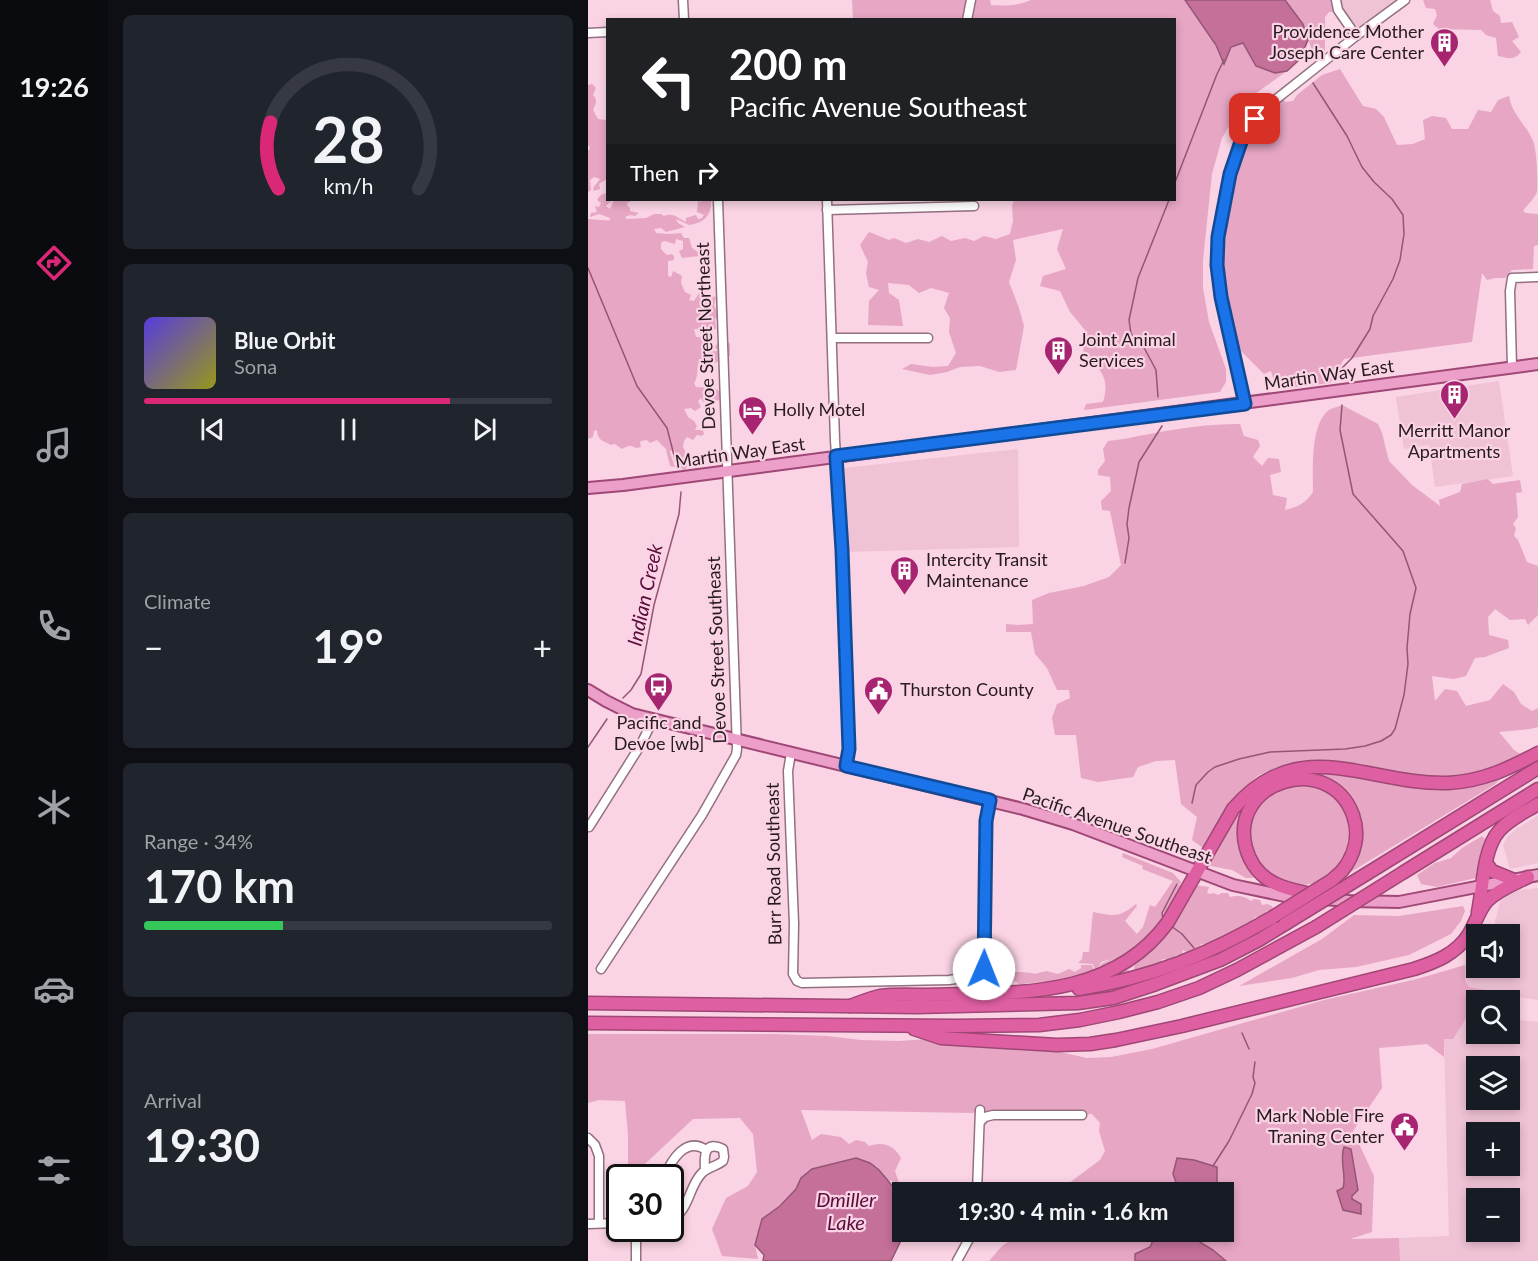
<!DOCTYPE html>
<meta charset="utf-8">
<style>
:root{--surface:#171b24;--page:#20242c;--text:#f1f3f6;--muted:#9ea1a6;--line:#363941;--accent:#db2777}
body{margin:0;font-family:Lato,sans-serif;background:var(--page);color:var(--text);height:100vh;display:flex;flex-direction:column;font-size:22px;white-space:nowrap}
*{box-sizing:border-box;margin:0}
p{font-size:20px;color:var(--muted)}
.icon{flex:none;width:33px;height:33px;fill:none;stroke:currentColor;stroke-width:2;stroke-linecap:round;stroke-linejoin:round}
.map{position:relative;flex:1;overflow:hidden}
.drawer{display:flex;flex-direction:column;gap:15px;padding:15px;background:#0d0f14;width:480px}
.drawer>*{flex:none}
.guide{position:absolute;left:18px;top:18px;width:570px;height:183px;border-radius:0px;box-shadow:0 3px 9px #0003;background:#202124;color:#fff;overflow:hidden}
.fabs{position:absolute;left:878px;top:924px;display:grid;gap:12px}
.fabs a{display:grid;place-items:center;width:54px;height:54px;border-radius:0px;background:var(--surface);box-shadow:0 3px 9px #0003;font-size:30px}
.speed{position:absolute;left:18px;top:1164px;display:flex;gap:12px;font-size:30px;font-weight:700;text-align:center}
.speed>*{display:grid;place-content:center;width:78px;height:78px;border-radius:50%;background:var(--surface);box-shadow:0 3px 9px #0003;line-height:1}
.speed .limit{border:3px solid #111;border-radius:9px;background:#fff;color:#111}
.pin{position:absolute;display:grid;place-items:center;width:51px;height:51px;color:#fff;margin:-26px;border-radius:12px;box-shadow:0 3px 9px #0006}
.me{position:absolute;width:66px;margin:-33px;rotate:1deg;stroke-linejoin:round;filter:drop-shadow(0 0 4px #0008)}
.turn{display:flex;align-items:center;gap:21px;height:126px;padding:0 24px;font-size:27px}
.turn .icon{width:78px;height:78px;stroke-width:2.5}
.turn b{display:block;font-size:42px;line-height:51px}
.then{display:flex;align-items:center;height:57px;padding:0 24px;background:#0003;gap:12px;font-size:22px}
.big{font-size:45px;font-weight:700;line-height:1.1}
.drawer .card{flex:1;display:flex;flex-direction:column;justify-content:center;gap:9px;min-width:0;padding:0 21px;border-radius:9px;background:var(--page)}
.drawer .dial{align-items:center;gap:0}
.dial svg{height:156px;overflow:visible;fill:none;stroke:var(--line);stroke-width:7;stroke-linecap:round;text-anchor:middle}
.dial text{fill:var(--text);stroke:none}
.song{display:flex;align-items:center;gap:18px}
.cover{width:72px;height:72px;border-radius:9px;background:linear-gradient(135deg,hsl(250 70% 55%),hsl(60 70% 35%))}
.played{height:6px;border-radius:3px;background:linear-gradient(90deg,var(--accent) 75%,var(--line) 75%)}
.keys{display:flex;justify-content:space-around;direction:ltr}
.heat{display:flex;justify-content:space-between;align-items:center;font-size:33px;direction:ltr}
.charge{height:9px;border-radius:4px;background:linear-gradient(90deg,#34c759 34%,var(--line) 0)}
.trip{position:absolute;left:304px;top:1182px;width:342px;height:60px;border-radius:0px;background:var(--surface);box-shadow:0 3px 9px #0003;font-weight:700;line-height:60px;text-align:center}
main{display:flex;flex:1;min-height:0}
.menu{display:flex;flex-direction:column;width:108px;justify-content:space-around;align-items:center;background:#090b0e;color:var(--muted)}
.menu .icon{width:42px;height:42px}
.menu .current{color:var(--accent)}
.menu b{font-size:27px;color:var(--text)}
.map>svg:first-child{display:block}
.built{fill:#efc2d5;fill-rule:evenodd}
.green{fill:#e6a6c4}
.water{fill:#c47099;stroke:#955675;stroke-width:1.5}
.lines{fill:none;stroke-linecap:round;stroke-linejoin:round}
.stream{stroke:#955675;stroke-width:1.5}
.minor-casing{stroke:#937080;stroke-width:11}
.major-casing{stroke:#9f4775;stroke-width:14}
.highway-casing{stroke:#9f4775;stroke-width:15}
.minor{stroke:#fff;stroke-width:8}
.major{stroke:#ec9fc8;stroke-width:10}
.highway{stroke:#df5fa3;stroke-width:12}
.highway-bridge-casing{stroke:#9f4775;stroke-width:15;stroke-linecap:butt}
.highway-bridge{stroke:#df5fa3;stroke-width:12}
.route-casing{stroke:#114b97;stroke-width:15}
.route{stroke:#1a73e8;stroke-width:10}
.labels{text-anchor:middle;stroke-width:4.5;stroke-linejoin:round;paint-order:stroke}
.poi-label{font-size:18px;fill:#271a20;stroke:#fad3e4;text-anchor:start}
.street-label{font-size:18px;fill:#271a20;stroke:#fad3e4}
.water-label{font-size:20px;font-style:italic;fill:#5a0c3b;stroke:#fad3e4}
</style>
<main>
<nav class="menu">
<b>19:26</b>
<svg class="icon current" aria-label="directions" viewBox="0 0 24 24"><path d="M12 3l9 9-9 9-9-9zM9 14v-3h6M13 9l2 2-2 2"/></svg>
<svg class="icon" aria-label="music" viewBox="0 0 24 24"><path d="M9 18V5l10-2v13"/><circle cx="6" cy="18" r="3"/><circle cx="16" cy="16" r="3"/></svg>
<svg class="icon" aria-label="phone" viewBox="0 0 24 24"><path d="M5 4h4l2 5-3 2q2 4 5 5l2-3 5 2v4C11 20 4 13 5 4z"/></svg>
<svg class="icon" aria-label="climate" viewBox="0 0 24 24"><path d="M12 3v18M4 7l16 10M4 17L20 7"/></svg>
<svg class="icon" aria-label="car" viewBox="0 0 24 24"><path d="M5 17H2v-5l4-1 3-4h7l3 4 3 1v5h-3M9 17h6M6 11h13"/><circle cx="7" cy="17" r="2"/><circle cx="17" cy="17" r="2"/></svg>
<svg class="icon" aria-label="filters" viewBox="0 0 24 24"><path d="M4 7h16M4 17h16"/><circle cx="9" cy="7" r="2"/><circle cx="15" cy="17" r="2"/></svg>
</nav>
<section class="drawer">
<div class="card dial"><svg viewBox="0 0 100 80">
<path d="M14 69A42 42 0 1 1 86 69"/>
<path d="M14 69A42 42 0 0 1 10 35" stroke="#db2777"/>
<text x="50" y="56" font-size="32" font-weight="700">28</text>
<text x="50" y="72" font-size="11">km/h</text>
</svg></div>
<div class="card">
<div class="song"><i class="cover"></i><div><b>Blue Orbit</b><p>Sona</p></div></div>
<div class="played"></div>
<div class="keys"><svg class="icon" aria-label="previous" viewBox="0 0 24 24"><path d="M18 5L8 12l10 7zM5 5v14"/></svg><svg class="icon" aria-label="pause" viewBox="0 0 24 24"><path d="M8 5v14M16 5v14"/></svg><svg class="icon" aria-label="next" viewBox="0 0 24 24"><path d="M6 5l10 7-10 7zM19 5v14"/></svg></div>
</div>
<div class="card"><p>Climate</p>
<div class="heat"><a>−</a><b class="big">19°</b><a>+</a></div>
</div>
<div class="card"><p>Range · 34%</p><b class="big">170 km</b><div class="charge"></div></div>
<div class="card"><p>Arrival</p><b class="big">19:30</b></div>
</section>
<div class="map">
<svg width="950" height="1261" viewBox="0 0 950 1261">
<rect width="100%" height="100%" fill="#fad3e4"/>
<!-- built -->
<g class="built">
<polygon points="748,0 808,0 765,32"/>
<polygon points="911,381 925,476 847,487 841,445 816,449 808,397"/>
<polygon points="430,449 431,547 256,552 256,468"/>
<polygon points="950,816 950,863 922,869 915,845 919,837 928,829"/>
<polygon points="950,888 950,1000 912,994 910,992 881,987 877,981 877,965 888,953 888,968 921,968 921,934 904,934 913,898 932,890"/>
<path d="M881,1014L888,1015V1034H921V1019L950,1022V1261H812L811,1238L861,1236L856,1038L865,1039ZM888,1066H921V1100H888ZM888,1132H921V1166H888ZM888,1198H921V1232H888Z"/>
</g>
<!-- green -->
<g class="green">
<path d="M264,0H380L383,13L388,0H402L403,5C416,6 431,6 443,0H597L628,45L636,63L643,47L655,43L687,73L699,71L667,94L646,118L634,138L624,174L615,260V288L621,322L638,369V382L632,392L496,410L498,404L515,402C522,379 514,368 495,356L497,330L482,312L472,291L452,286L455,276L478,269L469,249L475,229L425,240L428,260L421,282L431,308L436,326L428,370L411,372L392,366L372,367L359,372L342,375L314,369L323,364L345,367L360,366L368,353L361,332L362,318L356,308L361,293L343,288L331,293L321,285L300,283L301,293L311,300L315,326L280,325L281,301L291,290L281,287L278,273L280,262L272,245L281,232L301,240L306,238L318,243L330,239L341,242L354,236L363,241L377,238L386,241L396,236L408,239L422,234L425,221L424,206L426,200H586V20L265,19Z"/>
<polygon points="697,0 748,0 749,6 746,12 741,12 737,17 737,51 727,59 715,24"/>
<path d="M835,0H902L905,11L912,16L913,23L924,22L931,37L924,41L933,52C925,61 921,58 910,56L908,38L898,35L893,30L851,29L845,24L849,15L847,9L838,8Z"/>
<path d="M752,69L775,106L788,109L796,117L809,145L825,144L837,139L835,120L844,116L858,118L864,129H880L890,110L903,112L910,100L921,96C924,115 938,124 945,141C949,149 950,184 949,192C946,199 939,205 935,211L938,213L950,214V245L946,246L945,269L924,270L917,278H907L899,280L894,273L884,342L756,359L742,383L691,389L686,382L683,371L676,374L652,350L633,272L634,247L645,174L657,136L676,112L695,96L697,102L705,101L709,95L734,75Z"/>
<path d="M4,84L8,88L5,95C11,101 7,104 5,110L10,119L18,120L19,116L20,180L19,179L11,184L12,189L6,191L5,188L12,179L6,177L2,180L3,190L0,192V150H1L2,147L0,145V85Z"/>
<path d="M19,193L20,200H24L18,206L22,209L26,200H42V202H40L39,205L42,208V211L51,213L47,216L42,215L37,217L39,219L58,218L66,214H73L76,216C85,212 90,218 98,222V218L108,215L110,219L114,218L116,215L109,212L110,201L114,202V200H123C124,216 116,223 101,225L88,219L90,223L97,227L78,232L73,228L66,229L68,233L81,234L93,233L96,238H101L104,248L111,253V256L94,258L91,251L95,249V241L88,239L87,244L76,241L73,243V249L79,255L84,254L86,256V260L80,261V276L83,277L85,271L94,276L93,283L97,292L103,295L101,300L106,301L111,293C117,294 122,296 128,297L126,306L129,311L130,317L127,319L128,329L119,330L106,329L108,337H113L119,341L115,346C120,350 123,352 130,351L127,347L131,341H139L142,344V356C138,361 132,359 127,363L111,362C108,369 111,376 106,383L108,387L124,388L132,391V400L115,402L113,398L110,401L113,407L107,411L103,408L96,409L100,417L106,421L109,426L107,430H115L116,434L114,436L109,435L105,440L99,437L96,441L95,447L97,451L96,458L100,465L97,470L92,468L90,459L87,456L88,453L86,450L82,451V453L87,467L82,466L78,449L69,440L62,443L59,440L53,441L52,443L53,447L48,448C41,444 40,446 34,449L27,444L23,445C14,440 10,441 9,430L6,431L5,437L0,439V219C6,219 16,221 22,220V218L11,214L2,217L3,213L9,212L7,206L11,207L13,203L9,200C12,195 14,194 19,193Z"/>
<path d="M754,405L790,424L794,433L801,461L824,485L852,506L851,500L872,492L874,484L900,479L905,484L932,480L934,492L928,493L930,517L925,524L928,528L926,536L930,540L939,562L950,566V615L940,625L937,619L922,620L907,609L900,617L901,635L920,640L921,648L897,657L887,658L878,676L866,679L844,676L847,701L857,689L869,691L878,706L902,700L915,684L926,692L933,704L944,711L950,708V727L942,729L911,732L926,750L934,755L917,767L880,775L851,778L811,773L731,760L697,765L671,775L649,794L615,848L604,840L609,817L593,804L587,760L568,761L550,767L545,777L510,782L493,778L488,735H467L464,718L469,704L482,698L481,690H469L459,668L447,654L443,632H418V624L430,625L445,624L444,600L461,593L496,586L521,577L533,565L522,511L514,510L513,501L523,491L522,477L510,475V470L517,461L515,449L520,441C534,440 548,436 562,434C591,428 622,424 652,424L656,436L670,440L672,446L665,457L674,466L680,458L691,459L693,472L682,475L685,495L699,498L697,510C710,507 718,503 725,492C725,470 722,424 741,410C744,408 750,407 754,405Z"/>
<polygon points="729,770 830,784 915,777 906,785 743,884 765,861 765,807 714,772"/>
<circle cx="712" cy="835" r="50"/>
<polygon points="661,800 657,812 666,872 665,878 658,878 644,870 618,865 645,819"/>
<polygon points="894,836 898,840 892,877 849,887 833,884 829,875 847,863 863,858 874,848"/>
<path d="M535,853L585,873L593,882L592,885L589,883L587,885L589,884L593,886L588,898L582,906L584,910L577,914L571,922L573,927C564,929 563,933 560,941H555L535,959H529L527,962L521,963L519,968L476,983L462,981L459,983C454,982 444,983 438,983L436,986H433L427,981C418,988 410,985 400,988L396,986L397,982L402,976C405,976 408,975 412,974C422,971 434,972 444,973L446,974L459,971L470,974L481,969L487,972L493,968V965H504L506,971L511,970L513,964L523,959L513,962L510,969H507L505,964L490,963L494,959L495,952H501L505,912C526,916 531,918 548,904L549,906L537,921L549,934L555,927L562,905L567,907L585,881L554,869L555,866L534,857Z"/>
<path d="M606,885L621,887L619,892L621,894L626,893L630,895L634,893H640L642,897C650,895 657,896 663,901L666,899L672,900L674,905L679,904L684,906L686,911H678V914L675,917H667L661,923L662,926L640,937L629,939L630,943L613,944L611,948L600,953L595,950L594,955H588L583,960L575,959L570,964L535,976L534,972L537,970H541L543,973L547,971L546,968L548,958Z"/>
<polygon points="875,906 877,911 873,921 863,934 821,955 768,967 731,970 704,978 651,986 734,939 766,915 811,916"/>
<path d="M877,965V981L881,987L910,992L912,994L913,1000H888V1015L881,1014L865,1039H856V1057L839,1044L791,1048L794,1088L765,1131L786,1176L784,1232L762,1239L811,1238L812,1261H638L625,1250L606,1239L605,1232H636V1192H616L629,1182L589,1185L586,1192H456L454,1188L481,1183L512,1160L517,1151L511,1131L512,1123L504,1114L400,1116L392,1110L385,1113L213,1110L224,1140L233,1134L253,1137L261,1144L268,1140L277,1142L281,1146C295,1141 306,1145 313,1158L307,1171L311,1183L300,1180L282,1163H253L239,1165L224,1169L213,1178L208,1189L192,1206L174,1219L167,1245L170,1259L134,1256L124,1229L138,1198L160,1186L169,1172L165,1134L152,1118L105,1119L43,1177H40V1135L37,1101L11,1100L0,1103V1034H187L239,1036L273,1040L311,1041L341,1039L420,1046L459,1052H472L499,1058L523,1057L564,1049L736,1000L829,979Z"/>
<polygon points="435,1232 569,1232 562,1247 547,1254 547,1261 401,1261 414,1246"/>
</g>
<!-- water -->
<g class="water">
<polygon points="597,0 697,0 715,24 720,40 712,59 699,71 687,73 668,66 655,43 643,47 636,64 628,45"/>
<path d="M756,1147L763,1149L770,1190L764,1196V1199L773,1204V1214L755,1210L749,1191L755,1188C759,1175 751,1161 756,1147Z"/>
<polygon points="268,1158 282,1163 291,1170 307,1189 315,1207 315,1232 317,1232 303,1261 175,1261 176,1255 167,1245 174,1219 192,1206 208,1189 213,1178 224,1169"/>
<polygon points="589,1158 606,1160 629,1167 629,1182 616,1192 586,1192 589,1185 585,1174"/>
<polygon points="569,1232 605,1232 607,1239 625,1250 638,1261 547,1261 547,1254 562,1247"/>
</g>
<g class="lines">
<!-- stream -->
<g class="stream">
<polyline points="725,83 759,136 774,167 786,182 804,199 815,215 816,234 812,260 805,279 785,316 782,329 764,358 754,368 751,377"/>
<polyline points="586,185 629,74 636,60"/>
<polyline points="0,268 49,386 79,428 88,463"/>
<polyline points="570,397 568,370 553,342 543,334 541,320 550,278 581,200"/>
<polyline points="537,563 541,538 539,524 541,508 551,462 574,426"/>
<polyline points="35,698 43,690 53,674 66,605 91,514 93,492"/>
<polyline points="0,747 19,719"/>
<polyline points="604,803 608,785 620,772 627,767 651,759 682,752 757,749 777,746 793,741 803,735 807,729 816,695 820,664 819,648 822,614 828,588 815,551 765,494 752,430 754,405"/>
<polyline points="575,919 574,913 589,884"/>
<polyline points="583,926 594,934 606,948"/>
<polyline points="654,1033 661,1049"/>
<polyline points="625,1166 641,1141 664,1094 667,1083 665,1077 667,1062"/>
</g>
<defs>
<g id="minor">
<polyline points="95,0 96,20"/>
<polyline points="748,0 750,10 768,36"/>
<polyline points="379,20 383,0"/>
<polyline points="0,33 20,32"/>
<polyline points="239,200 247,440 254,550 261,749 259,766"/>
<polyline points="239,210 386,206"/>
<polyline points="244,338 340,338"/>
<polyline points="924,367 922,291 924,278 950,277"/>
<polyline points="657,403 633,297 629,265 630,237 642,174 656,133 677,108 768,36 817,0"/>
<polyline points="203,753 200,771 206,924 205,974 209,981 214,983 361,980 388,976 396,969 398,821 402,800"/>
<polyline points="1,827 52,746 65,720"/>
<polyline points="13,969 114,815 148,755 149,749 130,200"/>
<polyline points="392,1122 397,1117 405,1115 494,1115"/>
<polyline points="0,1138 7,1145 11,1156 11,1223"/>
<path d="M76,1178C83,1160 98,1136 118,1150"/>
<polyline points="389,1192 392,1110"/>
<path d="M82,1220C102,1211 100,1187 114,1173C120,1167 129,1166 135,1161L136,1157L135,1149C116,1140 116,1156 117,1170"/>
<polyline points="0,1224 32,1223"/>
<polyline points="48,1228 48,1261"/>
<polyline points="369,1261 381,1239 383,1232"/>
</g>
<g id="major">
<polyline points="0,488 35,485 950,364"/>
<polyline points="0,690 18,701 44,714 435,809 485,824 645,885 697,896 761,901 811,902 950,875"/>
</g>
<g id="highway">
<polyline points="898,863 904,871 926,880"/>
<polyline points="816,872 950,789"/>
<polyline points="780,873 950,768"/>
<path d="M730,896C716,892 699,890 686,883C672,876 662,863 658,848C640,781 741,750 765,815C772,835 767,855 754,871"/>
<path d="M890,912C895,888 895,849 911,831C921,819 937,812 950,804"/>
<path d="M491,989C563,978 622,954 685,917"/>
<polyline points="0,1003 329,1007 490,1003 525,998 568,984 632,960 671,940 697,924"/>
<path d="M262,1006C271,1003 282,998 292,996C307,994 324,995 338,995C424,992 523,1001 580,922L645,809C711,732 779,785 860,783C895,781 920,769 950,753"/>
<polyline points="0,1023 369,1026 451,1025 492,1020 531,1012 570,1002 611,988 649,970 728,927"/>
<path d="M326,1029L353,1038L469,1045L502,1044L528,1040L594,1026L826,969C848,962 868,954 881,934C887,924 891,910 899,901C910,890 926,884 940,877"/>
</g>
</defs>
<!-- minor casing -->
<use href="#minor" class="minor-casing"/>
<!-- major casing -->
<use href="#major" class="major-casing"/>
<!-- highway casing -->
<use href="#highway" class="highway-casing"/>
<!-- minor -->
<use href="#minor" class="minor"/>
<!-- major -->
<use href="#major" class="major"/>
<!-- highway -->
<use href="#highway" class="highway"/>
<defs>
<g id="highway-bridge">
<polyline points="685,917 744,880 754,871"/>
<polyline points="697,924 780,873"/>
<polyline points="728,927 816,872"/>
</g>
</defs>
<!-- highway-bridge casing -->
<use href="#highway-bridge" class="highway-bridge-casing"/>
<!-- highway-bridge -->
<use href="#highway-bridge" class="highway-bridge"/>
</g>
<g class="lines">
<defs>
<polyline id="route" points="396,969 398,821 402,800 258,766 261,749 254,550 248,456 657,404 633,297 629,265 630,237 642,174 656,133 667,119"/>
</defs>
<!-- route casing -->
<use href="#route" class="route-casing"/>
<!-- route -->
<use href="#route" class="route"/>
</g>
<!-- icons -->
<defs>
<symbol id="building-pin" viewBox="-11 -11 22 30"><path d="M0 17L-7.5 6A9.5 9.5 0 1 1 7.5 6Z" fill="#a72471" stroke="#fad3e4"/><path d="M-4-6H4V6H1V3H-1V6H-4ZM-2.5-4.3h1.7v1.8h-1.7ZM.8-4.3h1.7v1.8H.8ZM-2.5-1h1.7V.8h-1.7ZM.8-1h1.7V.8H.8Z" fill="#fff"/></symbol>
<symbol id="hotel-pin" viewBox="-11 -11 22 30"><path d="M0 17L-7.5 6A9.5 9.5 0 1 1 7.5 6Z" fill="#a72471" stroke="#fad3e4"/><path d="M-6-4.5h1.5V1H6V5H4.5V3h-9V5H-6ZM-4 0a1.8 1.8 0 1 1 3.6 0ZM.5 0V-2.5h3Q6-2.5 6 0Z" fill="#fff"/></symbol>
<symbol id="bus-pin" viewBox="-11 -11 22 30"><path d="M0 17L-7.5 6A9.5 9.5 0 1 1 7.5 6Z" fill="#a72471" stroke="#fad3e4"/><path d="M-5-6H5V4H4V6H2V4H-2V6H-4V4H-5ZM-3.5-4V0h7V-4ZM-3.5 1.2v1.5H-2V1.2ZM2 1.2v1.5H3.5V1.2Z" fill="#fff"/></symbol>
<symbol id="civic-pin" viewBox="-11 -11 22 30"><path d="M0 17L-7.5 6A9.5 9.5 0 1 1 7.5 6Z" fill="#a72471" stroke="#fad3e4"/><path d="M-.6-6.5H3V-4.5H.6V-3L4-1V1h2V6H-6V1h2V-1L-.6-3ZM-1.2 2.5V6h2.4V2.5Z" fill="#fff"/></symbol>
</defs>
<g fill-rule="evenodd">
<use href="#building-pin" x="840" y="26" width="33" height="45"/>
<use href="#building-pin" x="454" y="334" width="33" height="45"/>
<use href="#building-pin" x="850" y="378" width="33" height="45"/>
<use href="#hotel-pin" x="148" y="394" width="33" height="45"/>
<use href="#building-pin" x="300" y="554" width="33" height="45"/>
<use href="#bus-pin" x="54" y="670" width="33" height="45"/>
<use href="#civic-pin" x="274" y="674" width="33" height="45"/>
<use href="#civic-pin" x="800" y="1110" width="33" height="45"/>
</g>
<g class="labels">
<!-- poi labels -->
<g class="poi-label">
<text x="836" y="38" text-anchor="end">Providence Mother<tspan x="836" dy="21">Joseph Care Center</tspan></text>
<text x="491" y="346">Joint Animal<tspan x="491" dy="21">Services</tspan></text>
<text x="185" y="416">Holly Motel</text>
<text x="866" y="437" text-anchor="middle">Merritt Manor<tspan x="866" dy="21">Apartments</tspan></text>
<text x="338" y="566">Intercity Transit<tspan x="338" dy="21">Maintenance</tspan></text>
<text x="312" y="696">Thurston County</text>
<text x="71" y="729" text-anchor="middle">Pacific and<tspan x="71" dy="21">Devoe [wb]</tspan></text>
<text x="796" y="1122" text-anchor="end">Mark Noble Fire<tspan x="796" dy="21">Traning Center</tspan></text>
</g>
<!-- street labels -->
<g class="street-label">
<text transform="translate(118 336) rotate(-92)" y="6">Devoe Street Northeast</text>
<text transform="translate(741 375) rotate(-8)" y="6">Martin Way East</text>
<text transform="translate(152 453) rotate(-8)" y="6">Martin Way East</text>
<text transform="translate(129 650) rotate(-92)" y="6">Devoe Street Southeast</text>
<text transform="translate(529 826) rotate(19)" y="6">Pacific Avenue Southeast</text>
<text transform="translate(186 864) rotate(-91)" y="6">Burr Road Southeast</text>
</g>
<!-- water labels -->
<g class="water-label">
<text transform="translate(57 595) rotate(-78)" y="7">Indian Creek</text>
<text x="258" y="1207">Dmiller<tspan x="258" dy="23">Lake</tspan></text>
</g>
</g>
</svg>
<div class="fabs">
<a><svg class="icon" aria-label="sound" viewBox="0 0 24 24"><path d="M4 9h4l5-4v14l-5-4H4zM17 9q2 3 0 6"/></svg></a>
<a><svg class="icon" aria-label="search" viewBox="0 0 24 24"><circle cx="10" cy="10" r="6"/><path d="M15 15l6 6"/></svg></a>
<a><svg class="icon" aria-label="layers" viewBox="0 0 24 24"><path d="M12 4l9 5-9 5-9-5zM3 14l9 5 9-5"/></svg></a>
<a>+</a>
<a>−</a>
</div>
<div class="speed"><div class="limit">30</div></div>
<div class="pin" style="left:667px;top:119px;background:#d93025"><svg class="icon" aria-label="arrive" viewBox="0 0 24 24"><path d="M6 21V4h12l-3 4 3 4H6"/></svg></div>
<svg class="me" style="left:396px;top:969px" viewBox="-20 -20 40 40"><circle r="19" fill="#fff"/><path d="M0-13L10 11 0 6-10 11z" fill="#1a73e8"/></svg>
<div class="trip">19:30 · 4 min · 1.6 km</div>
<div class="guide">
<div class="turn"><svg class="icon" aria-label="left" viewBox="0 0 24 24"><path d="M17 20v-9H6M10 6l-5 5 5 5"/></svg><div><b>200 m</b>Pacific Avenue Southeast</div></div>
<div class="then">Then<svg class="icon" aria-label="right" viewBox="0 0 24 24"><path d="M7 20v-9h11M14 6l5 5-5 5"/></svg></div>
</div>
</div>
</main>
